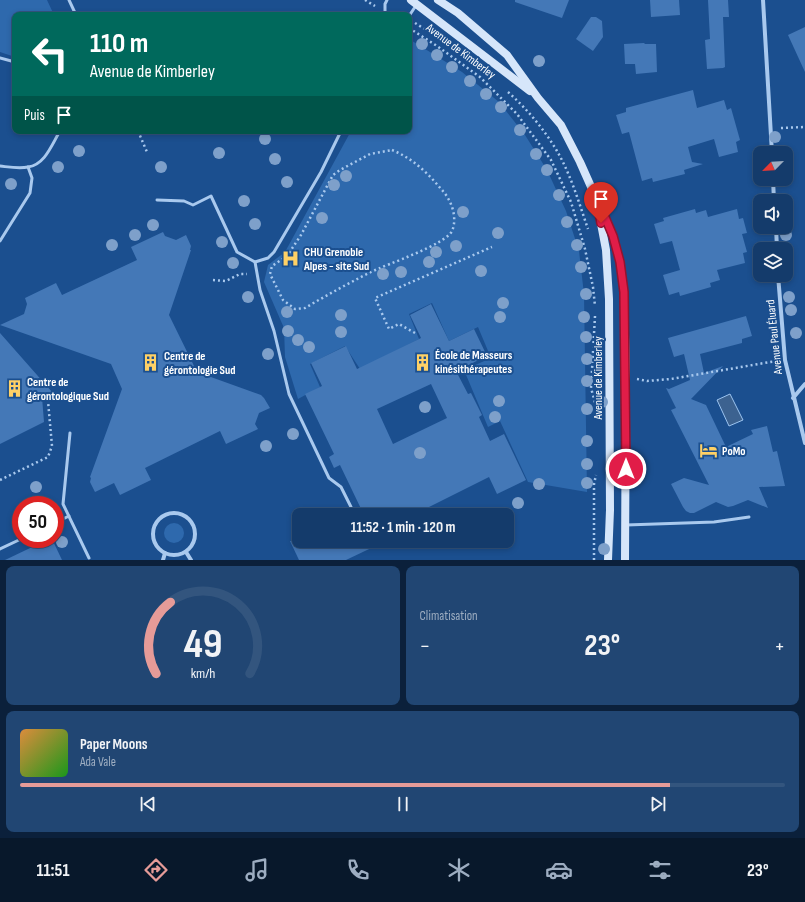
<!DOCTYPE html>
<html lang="fr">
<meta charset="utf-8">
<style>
:root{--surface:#143b6b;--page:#214673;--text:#f1f3f6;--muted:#9dadc1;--line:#33557e;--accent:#e69b98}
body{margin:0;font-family:"Sofia Sans Condensed",sans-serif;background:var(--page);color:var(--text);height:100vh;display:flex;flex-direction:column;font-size:15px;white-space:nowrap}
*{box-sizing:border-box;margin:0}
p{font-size:13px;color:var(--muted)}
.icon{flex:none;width:22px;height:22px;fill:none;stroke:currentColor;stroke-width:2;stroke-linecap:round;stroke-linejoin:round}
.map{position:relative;height:560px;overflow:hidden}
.sheet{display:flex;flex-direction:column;gap:6px;padding:6px;background:#0b203b;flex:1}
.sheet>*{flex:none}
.top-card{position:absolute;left:12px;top:12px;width:400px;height:122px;border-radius:8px;box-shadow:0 2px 6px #0003,0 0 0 1px var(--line);background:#00695c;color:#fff;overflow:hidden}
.needle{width:26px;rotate:246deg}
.fabs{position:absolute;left:753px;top:146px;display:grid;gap:8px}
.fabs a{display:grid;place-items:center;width:40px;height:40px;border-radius:8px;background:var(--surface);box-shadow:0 2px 6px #0003,0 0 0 1px var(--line);font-size:20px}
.speed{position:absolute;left:12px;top:496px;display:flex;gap:8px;font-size:20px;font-weight:700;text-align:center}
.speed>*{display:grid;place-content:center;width:52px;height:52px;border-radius:50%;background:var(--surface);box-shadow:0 2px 6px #0003,0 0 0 1px var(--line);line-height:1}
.speed .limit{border:6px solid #d22;background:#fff;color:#111}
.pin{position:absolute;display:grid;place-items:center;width:34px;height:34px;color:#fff;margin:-41px -17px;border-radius:50% 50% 50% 0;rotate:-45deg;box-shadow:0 0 4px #0007}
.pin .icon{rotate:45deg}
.me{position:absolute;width:44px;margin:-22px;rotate:0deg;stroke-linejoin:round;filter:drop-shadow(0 0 3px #0008)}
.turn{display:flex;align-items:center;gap:14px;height:84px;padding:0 12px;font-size:18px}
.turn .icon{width:52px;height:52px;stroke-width:2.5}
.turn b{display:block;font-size:28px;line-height:34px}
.then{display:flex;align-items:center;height:38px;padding:0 12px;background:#0003;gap:8px;font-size:15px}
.big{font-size:30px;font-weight:700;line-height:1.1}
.sheet .card{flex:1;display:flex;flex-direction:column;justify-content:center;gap:6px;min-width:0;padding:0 14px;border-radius:8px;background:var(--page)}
.sheet .dial{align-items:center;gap:0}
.dial svg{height:104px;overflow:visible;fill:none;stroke:var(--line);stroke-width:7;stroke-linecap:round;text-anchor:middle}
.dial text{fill:var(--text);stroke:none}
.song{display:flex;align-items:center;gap:12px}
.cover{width:48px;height:48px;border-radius:6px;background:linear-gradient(135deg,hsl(30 70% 55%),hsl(120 70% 35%))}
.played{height:4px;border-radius:2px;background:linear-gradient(90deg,var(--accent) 85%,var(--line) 85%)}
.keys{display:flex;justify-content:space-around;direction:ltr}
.heat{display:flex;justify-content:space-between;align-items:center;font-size:22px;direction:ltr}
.sheet .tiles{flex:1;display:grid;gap:6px;grid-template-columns:1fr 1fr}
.card:last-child{grid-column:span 2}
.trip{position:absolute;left:292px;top:508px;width:222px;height:40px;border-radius:8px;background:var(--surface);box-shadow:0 2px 6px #0003,0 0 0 1px var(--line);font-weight:700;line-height:40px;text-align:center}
.tabs{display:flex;height:64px;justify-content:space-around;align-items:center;background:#08182b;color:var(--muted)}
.tabs .icon{width:28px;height:28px}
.tabs .on{color:var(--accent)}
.tabs b{font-size:18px;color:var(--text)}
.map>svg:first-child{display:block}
.green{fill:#2e69ad}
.water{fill:#3c6290;stroke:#9cc4f0}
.building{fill:#4478b7;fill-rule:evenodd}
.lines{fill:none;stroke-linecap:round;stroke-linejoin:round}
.path{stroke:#a9c9ee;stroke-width:2.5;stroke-dasharray:2 3;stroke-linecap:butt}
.service{stroke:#a9c9ee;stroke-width:3}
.minor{stroke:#a9c9ee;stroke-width:4}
.secondary{stroke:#d6e6fa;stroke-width:8}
.tree{fill:#7ea0ca}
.route-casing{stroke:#92132f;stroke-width:10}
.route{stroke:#e11d48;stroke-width:7}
.labels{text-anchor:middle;stroke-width:4;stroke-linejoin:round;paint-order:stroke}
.street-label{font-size:12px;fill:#fff;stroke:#1b4f8f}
.poi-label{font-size:12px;font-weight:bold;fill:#fff;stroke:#1b4f8f;text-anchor:start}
</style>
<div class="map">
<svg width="805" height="560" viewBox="0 0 805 560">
<rect width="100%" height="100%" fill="#1b4f8f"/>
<!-- green -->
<g class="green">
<polygon points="0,0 47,0 54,15 15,15 15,57 0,52"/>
<polygon points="409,39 462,72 499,102 525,135 547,170 566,211 579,251 584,294 587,492 528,482 500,421 488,427 464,370 491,358 478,327 449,341 432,303 409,314 419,339 360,369 345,346 310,364 320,387 298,399 285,357 284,328 264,282 268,265 285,252 351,131 409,131"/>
<circle cx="174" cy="533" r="10"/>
</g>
<!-- water -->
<polygon class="water" points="730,394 743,420 729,426 717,400"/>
<!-- building -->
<g class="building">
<polygon points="515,0 569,0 562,18 515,2"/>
<polygon points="650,0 679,0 680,15 651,17"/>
<polygon points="708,0 728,0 729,17 723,17 725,67 723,68 707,69 705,40 710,39"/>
<polygon points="591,17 596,17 602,21 603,37 593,51 576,39"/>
<polygon points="805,27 805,72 788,35"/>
<polygon points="644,43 645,44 656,44 657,72 636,74 635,64 625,64 624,44"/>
<polygon points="693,90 697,108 724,100 727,110 731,108 740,140 736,142 738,152 719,157 714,139 688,147 692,162 703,164 684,170 685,174 653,182 652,178 642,181 629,132 622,134 616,115 626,112 626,108"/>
<polygon points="695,209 696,213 706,210 708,217 737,209 739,219 743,218 747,233 742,234 747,252 743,253 745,263 717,270 720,280 710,283 711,287 680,296 679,292 669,295 663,275 680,270 672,241 660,244 654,224 664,221 663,218"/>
<polygon points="163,232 165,236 176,240 186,235 191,246 190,250 191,250 169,315 197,372 261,395 264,398 270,408 259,413 255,424 258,429 226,444 220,431 145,468 151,480 120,495 114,483 95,492 90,482 91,478 90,477 122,389 111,364 0,325 24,314 27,304 25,298 56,283 62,295 137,260 131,247"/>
<path d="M431,304L449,341L474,329L487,356L456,371L468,394L471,393L482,415L479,417L490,441L504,434L526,480L497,494L489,477L425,509L428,515H364L340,465L334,468L329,457L334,454L305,394L322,386L311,363L346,346L357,369L421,338L410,315ZM431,384L447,418L393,444L377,409Z"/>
<polygon points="746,316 752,336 742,339 742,343 700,354 704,373 723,366 691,399 706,405 726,447 753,434 751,430 767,426 773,452 777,451 785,486 759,487 768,508 748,500 733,506 728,507 716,502 694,513 690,513 686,511 683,507 671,484 684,478 709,485 671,410 676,408 666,388 669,389 690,380 684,354 674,357 668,338"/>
<polygon points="0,333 52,392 42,397 44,422 0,444"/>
<polygon points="49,539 52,539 62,560 5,560"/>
<polygon points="290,541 386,541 346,560 299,560"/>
</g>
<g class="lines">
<!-- path -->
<g class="path">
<polyline points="365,0 375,6"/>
<polyline points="415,23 431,33"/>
<polyline points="409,28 437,46 480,77 517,114 551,160 571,202 585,249 593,287 595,306"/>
<path d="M508,92C527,109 544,129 557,151C571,175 579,203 588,229"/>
<polyline points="781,128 805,127"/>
<polyline points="138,131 147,152"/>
<path d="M392,150C412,158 428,173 441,189C451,199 458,217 452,231C445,245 387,264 371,272C349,283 327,295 305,308L295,309L283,300L270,274L272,266L287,256L301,235L333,175L340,170L370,154Z"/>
<polyline points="213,280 226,281 240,274 247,274"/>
<polyline points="595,316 591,388 596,406"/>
<polyline points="415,333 399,324 389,329 375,298 492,247"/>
<polyline points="637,379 647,381 671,379 776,361"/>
<polyline points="0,480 48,457 52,446 48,401"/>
<polyline points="594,560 594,484 596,475"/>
</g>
<!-- service -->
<g class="service">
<polyline points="69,0 76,15"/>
<polyline points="385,15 385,4 387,0"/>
<polyline points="409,16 417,4"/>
<polyline points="0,58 15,62"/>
<path d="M0,166C9,167 19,169 28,167C45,165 52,144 60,131"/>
<polyline points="157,200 184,201 193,205 211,196 237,252 255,262 260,290 274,331 289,394 329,478 341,487 351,507"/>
<polyline points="0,241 30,193 32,178 28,167"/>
<polyline points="255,262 268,258 274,252 321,172 341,131"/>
<polyline points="70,433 63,504 89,558"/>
<polyline points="55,523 69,516"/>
<polyline points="626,525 714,522 749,517"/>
<polyline points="0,549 21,539"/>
</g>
<!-- minor -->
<g class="minor">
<polyline points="763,0 772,153"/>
<polyline points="773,179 774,201"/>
<polyline points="776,227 777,249"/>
<polyline points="778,275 785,360 805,443"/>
<polyline points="793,398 805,384"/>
<circle cx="174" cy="534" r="21"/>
<polyline points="186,552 191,560"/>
<polyline points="163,560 165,553"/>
</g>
<!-- secondary -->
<g class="secondary">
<polyline points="411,0 530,91"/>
<polyline points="438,0 458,13 507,55 538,98 561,125 580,162 613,236 620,262 624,292 626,377 625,560"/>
<polyline points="599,213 606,250 609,299 610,510 608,560"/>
</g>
</g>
<!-- trees -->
<g class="tree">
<circle cx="422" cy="44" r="6"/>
<circle cx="437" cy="55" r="6"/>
<circle cx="539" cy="61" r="6"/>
<circle cx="452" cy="67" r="6"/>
<circle cx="470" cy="81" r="6"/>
<circle cx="486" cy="94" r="6"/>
<circle cx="501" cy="107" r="6"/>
<circle cx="520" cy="130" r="6"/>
<circle cx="775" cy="137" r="6"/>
<circle cx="265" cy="139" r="6"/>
<circle cx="79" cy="151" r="6"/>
<circle cx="219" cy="153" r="6"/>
<circle cx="536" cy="154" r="6"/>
<circle cx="275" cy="159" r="6"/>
<circle cx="58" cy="167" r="6"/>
<circle cx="161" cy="167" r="6"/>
<circle cx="547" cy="170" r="6"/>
<circle cx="346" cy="176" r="6"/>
<circle cx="287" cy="182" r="6"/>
<circle cx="11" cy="184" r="6"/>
<circle cx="334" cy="185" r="6"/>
<circle cx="559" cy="195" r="6"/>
<circle cx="244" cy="201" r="6"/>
<circle cx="463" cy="212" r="6"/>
<circle cx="322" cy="218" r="6"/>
<circle cx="567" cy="222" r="6"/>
<circle cx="255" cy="224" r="6"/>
<circle cx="153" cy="225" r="6"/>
<circle cx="498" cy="233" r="6"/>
<circle cx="135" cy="235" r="6"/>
<circle cx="786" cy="235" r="6"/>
<circle cx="222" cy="242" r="6"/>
<circle cx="112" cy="245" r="6"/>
<circle cx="577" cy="245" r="6"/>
<circle cx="456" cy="246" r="6"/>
<circle cx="436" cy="252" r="6"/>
<circle cx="429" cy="262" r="6"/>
<circle cx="233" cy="263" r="6"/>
<circle cx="581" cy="267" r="6"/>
<circle cx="481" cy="271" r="6"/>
<circle cx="401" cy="272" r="6"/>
<circle cx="383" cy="274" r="6"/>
<circle cx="586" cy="294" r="6"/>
<circle cx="248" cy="297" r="6"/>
<circle cx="789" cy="297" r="6"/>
<circle cx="503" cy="303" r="6"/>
<circle cx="791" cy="310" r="6"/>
<circle cx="287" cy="312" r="6"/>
<circle cx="341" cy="315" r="6"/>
<circle cx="500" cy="317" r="6"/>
<circle cx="584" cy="317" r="6"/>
<circle cx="288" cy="331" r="6"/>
<circle cx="341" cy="332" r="6"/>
<circle cx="796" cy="333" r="6"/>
<circle cx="586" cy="337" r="6"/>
<circle cx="298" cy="340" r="6"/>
<circle cx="309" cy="347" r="6"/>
<circle cx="268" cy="354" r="6"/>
<circle cx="587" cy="359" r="6"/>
<circle cx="587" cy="381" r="6"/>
<circle cx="499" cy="401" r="6"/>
<circle cx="602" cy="402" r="6"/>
<circle cx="425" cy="407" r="6"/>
<circle cx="587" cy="409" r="6"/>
<circle cx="495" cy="417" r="6"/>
<circle cx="293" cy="434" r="6"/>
<circle cx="587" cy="441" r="6"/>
<circle cx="266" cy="446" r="6"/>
<circle cx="420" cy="453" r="6"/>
<circle cx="587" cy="464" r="6"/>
<circle cx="587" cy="483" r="6"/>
<circle cx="539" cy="484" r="6"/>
<circle cx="36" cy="487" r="6"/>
<circle cx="518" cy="503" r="6"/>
<circle cx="62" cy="542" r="6"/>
<circle cx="604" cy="549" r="6"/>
</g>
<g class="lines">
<defs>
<polyline id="route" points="601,223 596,196 613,236 620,262 624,292 626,469"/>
</defs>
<!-- route casing -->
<use href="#route" class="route-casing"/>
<!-- route -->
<use href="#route" class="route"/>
</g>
<!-- icons -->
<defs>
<symbol id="hospital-bare" viewBox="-9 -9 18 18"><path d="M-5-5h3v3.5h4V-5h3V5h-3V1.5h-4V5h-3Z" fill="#ffd166" stroke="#1b4f8f" stroke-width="2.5" paint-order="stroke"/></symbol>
<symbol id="building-bare" viewBox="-9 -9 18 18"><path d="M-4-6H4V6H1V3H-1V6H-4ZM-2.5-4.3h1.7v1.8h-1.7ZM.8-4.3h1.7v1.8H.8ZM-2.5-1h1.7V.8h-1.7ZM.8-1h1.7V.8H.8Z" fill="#ffd166" stroke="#1b4f8f" stroke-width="2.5" paint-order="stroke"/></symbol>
<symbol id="hotel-bare" viewBox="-9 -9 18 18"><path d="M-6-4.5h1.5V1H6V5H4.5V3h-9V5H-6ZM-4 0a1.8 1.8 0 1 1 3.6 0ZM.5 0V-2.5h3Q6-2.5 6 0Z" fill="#ffd166" stroke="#1b4f8f" stroke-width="2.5" paint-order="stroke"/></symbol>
</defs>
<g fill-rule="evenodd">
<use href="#hospital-bare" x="278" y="246" width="25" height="25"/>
<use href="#building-bare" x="410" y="350" width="25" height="25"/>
<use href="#building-bare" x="138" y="350" width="25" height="25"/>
<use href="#building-bare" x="2" y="376" width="25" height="25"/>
<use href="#hotel-bare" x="696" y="438" width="25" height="25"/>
</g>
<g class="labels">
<!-- street labels -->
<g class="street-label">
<text transform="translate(461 51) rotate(37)" y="4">Avenue de Kimberley</text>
<text transform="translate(774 337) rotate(-96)" y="4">Avenue Paul Éluard</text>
<text transform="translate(598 378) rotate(-90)" y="4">Avenue de Kimberley</text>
</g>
<!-- poi labels -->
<g class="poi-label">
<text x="304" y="256">CHU Grenoble<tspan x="304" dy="14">Alpes - site Sud</tspan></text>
<text x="435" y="359">École de Masseurs<tspan x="435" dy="14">kinésithérapeutes</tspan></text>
<text x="164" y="360">Centre de<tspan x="164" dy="14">gérontologie Sud</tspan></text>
<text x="27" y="386">Centre de<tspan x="27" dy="14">gérontologique Sud</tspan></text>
<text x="722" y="455">PoMo</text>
</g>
</g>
</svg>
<div class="fabs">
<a><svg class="needle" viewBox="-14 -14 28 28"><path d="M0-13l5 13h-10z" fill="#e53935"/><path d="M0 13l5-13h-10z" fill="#9dadc1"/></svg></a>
<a><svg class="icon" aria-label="sound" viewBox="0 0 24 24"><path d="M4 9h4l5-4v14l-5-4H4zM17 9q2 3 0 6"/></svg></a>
<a><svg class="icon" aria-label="layers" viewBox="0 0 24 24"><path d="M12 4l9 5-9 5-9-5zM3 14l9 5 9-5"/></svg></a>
</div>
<div class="speed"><div class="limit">50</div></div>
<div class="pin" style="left:601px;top:223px;background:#d93025"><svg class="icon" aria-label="arrive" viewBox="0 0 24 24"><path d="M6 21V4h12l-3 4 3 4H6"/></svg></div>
<svg class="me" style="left:626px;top:469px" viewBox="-20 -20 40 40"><circle r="17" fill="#e11d48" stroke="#fff" stroke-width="3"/><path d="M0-11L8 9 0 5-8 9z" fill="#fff"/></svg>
<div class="trip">11:52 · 1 min · 120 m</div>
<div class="top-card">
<div class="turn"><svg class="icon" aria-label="left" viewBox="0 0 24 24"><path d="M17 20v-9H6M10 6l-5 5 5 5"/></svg><div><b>110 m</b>Avenue de Kimberley</div></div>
<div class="then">Puis<svg class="icon" aria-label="arrive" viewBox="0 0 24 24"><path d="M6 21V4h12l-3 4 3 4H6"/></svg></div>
</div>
</div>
<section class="sheet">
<div class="tiles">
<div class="card dial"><svg viewBox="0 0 100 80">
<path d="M14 69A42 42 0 1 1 86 69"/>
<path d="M14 69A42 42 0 0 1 25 14" stroke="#e69b98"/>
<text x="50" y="56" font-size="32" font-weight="700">49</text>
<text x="50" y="72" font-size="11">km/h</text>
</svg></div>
<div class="card"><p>Climatisation</p>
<div class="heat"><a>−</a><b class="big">23°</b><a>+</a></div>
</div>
<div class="card">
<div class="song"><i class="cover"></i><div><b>Paper Moons</b><p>Ada Vale</p></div></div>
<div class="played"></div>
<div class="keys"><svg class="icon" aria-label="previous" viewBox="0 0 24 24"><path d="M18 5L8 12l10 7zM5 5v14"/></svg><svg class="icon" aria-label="pause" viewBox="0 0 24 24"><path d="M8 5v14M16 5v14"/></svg><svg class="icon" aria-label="next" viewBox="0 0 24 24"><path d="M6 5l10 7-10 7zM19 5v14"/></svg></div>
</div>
</div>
</section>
<nav class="tabs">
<b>11:51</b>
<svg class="icon on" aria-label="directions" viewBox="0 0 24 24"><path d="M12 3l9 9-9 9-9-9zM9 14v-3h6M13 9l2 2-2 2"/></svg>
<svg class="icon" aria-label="music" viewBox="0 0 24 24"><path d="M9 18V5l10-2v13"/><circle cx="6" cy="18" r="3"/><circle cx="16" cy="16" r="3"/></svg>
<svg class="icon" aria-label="phone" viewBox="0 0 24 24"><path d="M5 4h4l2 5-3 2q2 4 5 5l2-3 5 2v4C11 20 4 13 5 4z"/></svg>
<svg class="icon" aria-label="climate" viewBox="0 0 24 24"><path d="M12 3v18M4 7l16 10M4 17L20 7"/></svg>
<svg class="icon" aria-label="car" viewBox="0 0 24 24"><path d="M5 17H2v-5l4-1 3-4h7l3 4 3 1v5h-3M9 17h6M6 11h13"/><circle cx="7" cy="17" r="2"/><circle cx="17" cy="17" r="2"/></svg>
<svg class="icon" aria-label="filters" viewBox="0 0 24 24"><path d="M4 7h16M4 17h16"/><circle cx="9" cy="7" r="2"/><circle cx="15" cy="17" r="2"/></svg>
<b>23°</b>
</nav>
